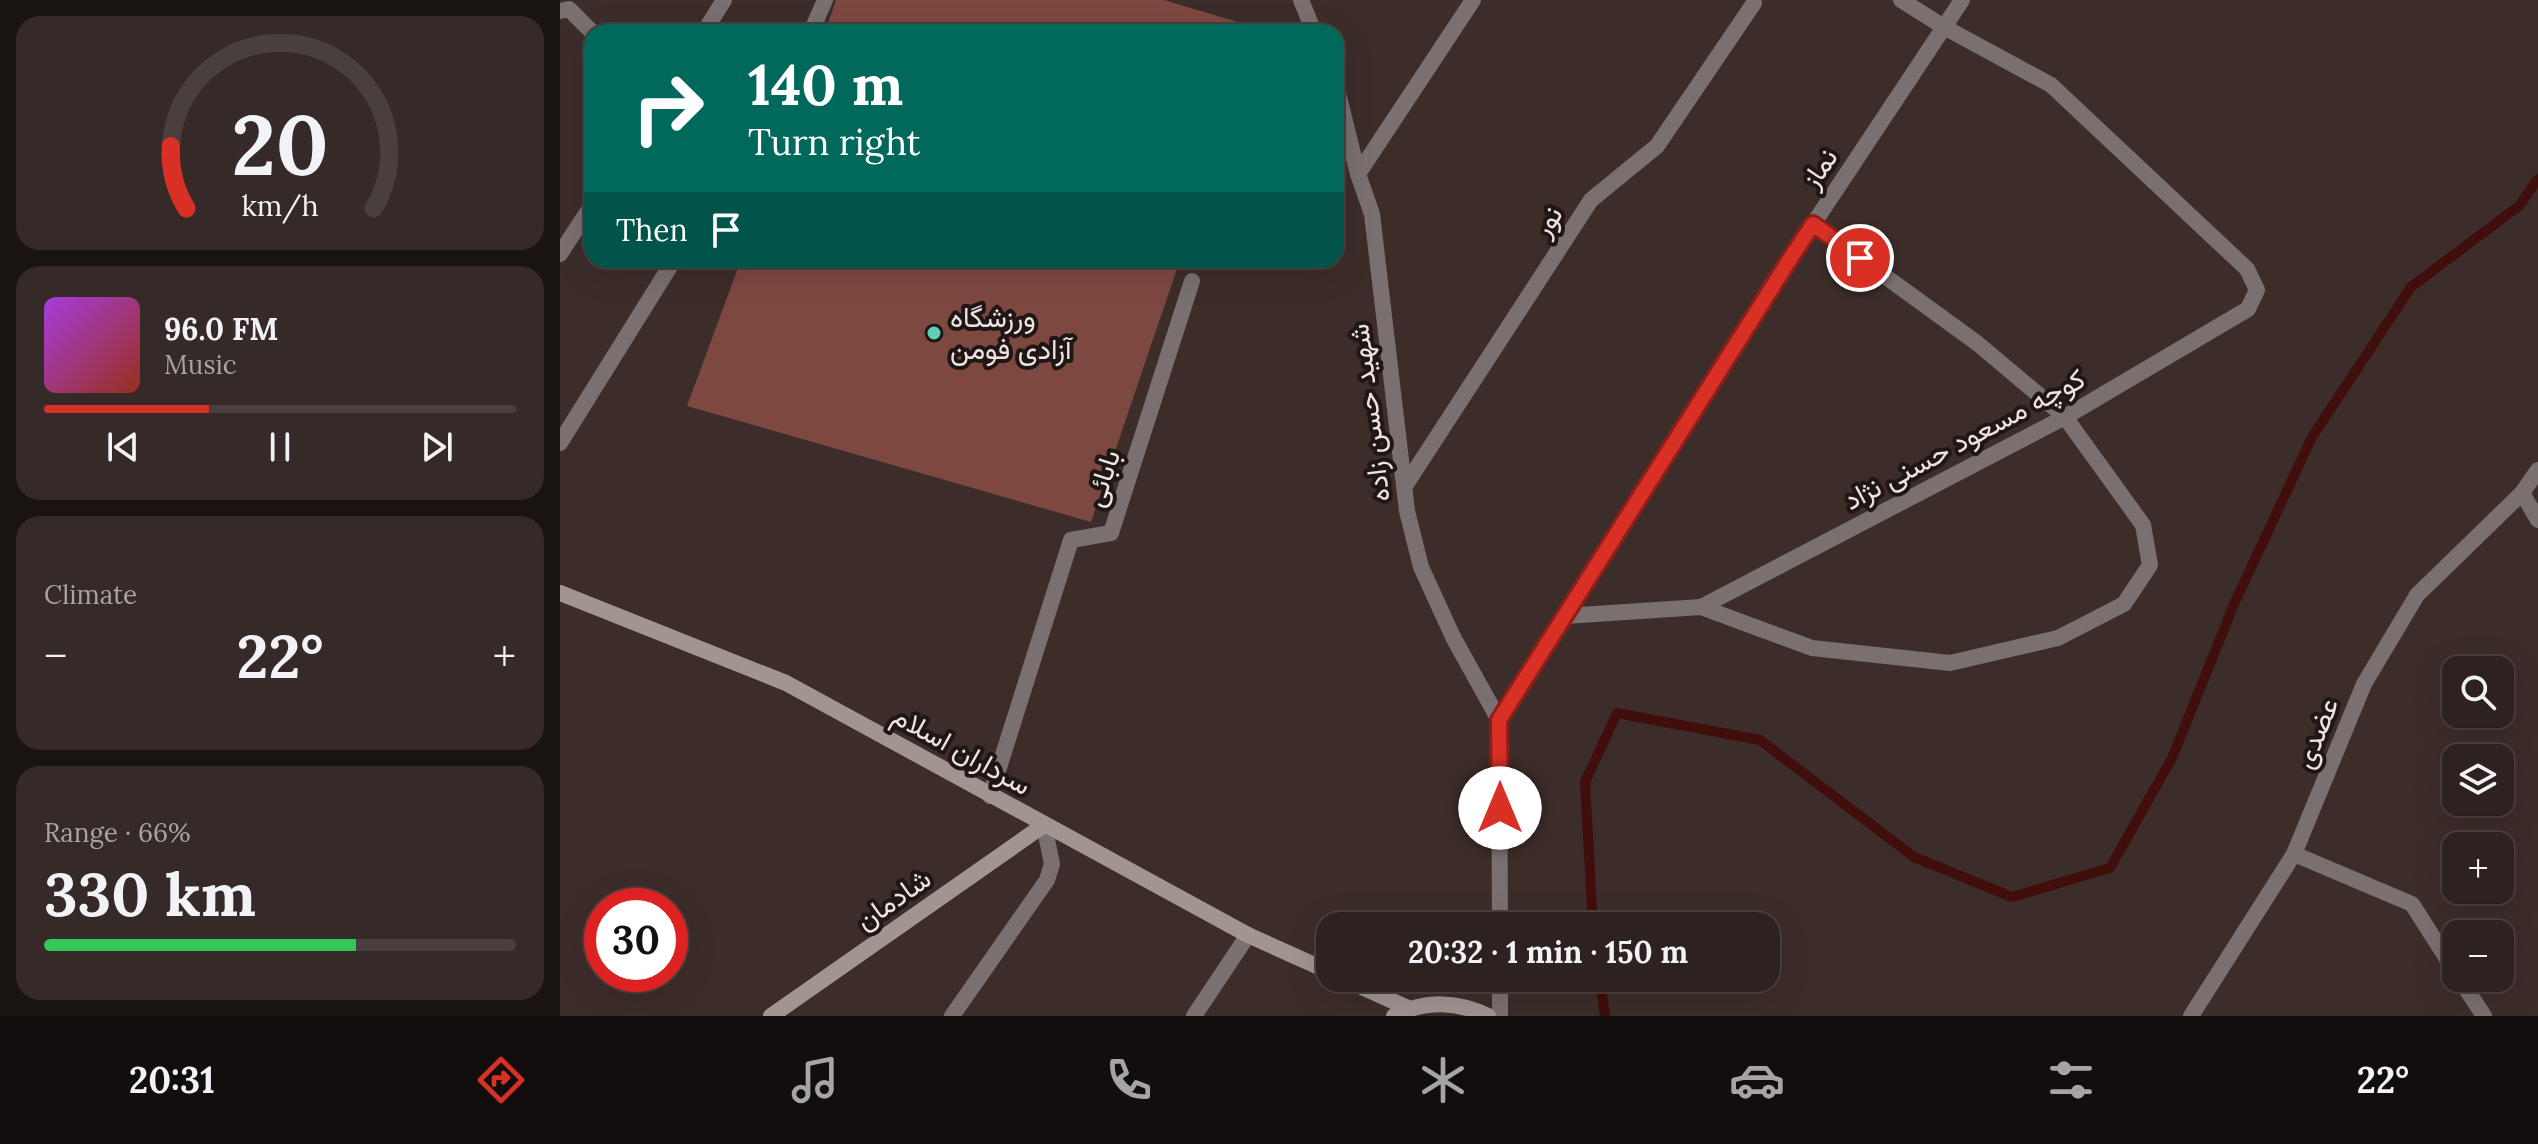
<!DOCTYPE html>
<meta charset="utf-8">
<style>
:root{--surface:#2e2220;--page:#362a29;--text:#f1f3f6;--muted:#a7a4a5;--line:#493f3e;--accent:#d93025}
body{margin:0;font-family:Lora,Vazirmatn,serif;background:var(--page);color:var(--text);height:100vh;display:flex;flex-direction:column;font-size:30px;white-space:nowrap}
*{box-sizing:border-box;margin:0}
p{font-size:26px;color:var(--muted)}
.icon{flex:none;width:44px;height:44px;fill:none;stroke:currentColor;stroke-width:2;stroke-linecap:round;stroke-linejoin:round}
.map{position:relative;flex:1;overflow:hidden}
.sheet{display:flex;flex-direction:column;gap:16px;padding:16px;background:#191312;width:560px}
.sheet>*{flex:none}
.banner{position:absolute;left:24px;top:24px;width:760px;height:244px;border-radius:24px;box-shadow:0 8px 32px #0002,0 0 0 2px var(--line);background:#00695c;color:#fff;overflow:hidden}
.tools{position:absolute;left:1882px;top:656px;display:grid;gap:16px}
.tools a{display:grid;place-items:center;width:72px;height:72px;border-radius:16px;background:var(--surface);box-shadow:0 8px 32px #0002,0 0 0 2px var(--line);font-size:40px}
.speed{position:absolute;left:24px;top:888px;display:flex;gap:16px;font-size:40px;font-weight:700;text-align:center}
.speed>*{display:grid;place-content:center;width:104px;height:104px;border-radius:50%;background:var(--surface);box-shadow:0 8px 32px #0002,0 0 0 2px var(--line);line-height:1}
.speed .limit{border:12px solid #d22;background:#fff;color:#111}
.pin{position:absolute;display:grid;place-items:center;width:68px;height:68px;color:#fff;margin:-34px;border:4px solid #fff;border-radius:50%;box-shadow:0 2px 8px #0007}
.me{position:absolute;width:88px;margin:-44px;rotate:0deg;stroke-linejoin:round;filter:drop-shadow(0 0 6px #0008)}
.turn{display:flex;align-items:center;gap:28px;height:168px;padding:0 32px;font-size:36px}
.turn .icon{width:104px;height:104px;stroke-width:2.5}
.turn b{display:block;font-size:56px;line-height:68px}
.then{display:flex;align-items:center;height:76px;padding:0 32px;background:#0003;gap:16px;font-size:30px}
.big{font-size:60px;font-weight:700;line-height:1.1}
.sheet .tile{flex:1;display:flex;flex-direction:column;justify-content:center;gap:12px;min-width:0;padding:0 28px;border-radius:24px;background:var(--page)}
.sheet .dial{align-items:center;gap:0}
.dial svg{height:208px;overflow:visible;fill:none;stroke:var(--line);stroke-width:7;stroke-linecap:round;text-anchor:middle}
.dial text{fill:var(--text);stroke:none}
.song{display:flex;align-items:center;gap:24px}
.cover{width:96px;height:96px;border-radius:12px;background:linear-gradient(135deg,hsl(280 70% 55%),hsl(10 70% 35%))}
.played{height:8px;border-radius:4px;background:linear-gradient(90deg,var(--accent) 35%,var(--line) 35%)}
.keys{display:flex;justify-content:space-around;direction:ltr}
.heat{display:flex;justify-content:space-between;align-items:center;font-size:44px;direction:ltr}
.charge{height:12px;border-radius:6px;background:linear-gradient(90deg,#34c759 66%,var(--line) 0)}
.trip{position:absolute;left:756px;top:912px;width:464px;height:80px;border-radius:24px;background:var(--surface);box-shadow:0 8px 32px #0002,0 0 0 2px var(--line);font-weight:700;line-height:80px;text-align:center}
.tab-bar{display:flex;height:128px;justify-content:space-around;align-items:center;background:#120e0d;color:var(--muted)}
.tab-bar .icon{width:56px;height:56px}
.tab-bar .on{color:var(--accent)}
.tab-bar b{font-size:36px;color:var(--text)}
main{display:flex;flex:1;min-height:0}
.map>svg:first-child{display:block}
.green{fill:#7d4840}
.lines{fill:none;stroke-linecap:round;stroke-linejoin:round}
.stream{stroke:#400e0b;stroke-width:10}
.lane{stroke:#79706f;stroke-width:16}
.street{stroke:#79706f;stroke-width:16}
.secondary{stroke:#a19491;stroke-width:16}
.route-casing{stroke:#8d1f18;stroke-width:20}
.route{stroke:#d93025;stroke-width:14}
.poi-dot{fill:#5eceb8;stroke:#1f1716;stroke-width:3}
.labels{text-anchor:middle;stroke-width:8;stroke-linejoin:round;paint-order:stroke}
.street-label{font-size:28px;fill:#eee3e1;stroke:#1f1716}
.poi-label{font-size:28px;fill:#eee3e1;stroke:#1f1716;text-anchor:start}
</style>
<main>
<section class="sheet">
<div class="tile dial"><svg viewBox="0 0 100 80">
<path d="M14 69A42 42 0 1 1 86 69"/>
<path d="M14 69A42 42 0 0 1 8 45" stroke="#d93025"/>
<text x="50" y="56" font-size="32" font-weight="700">20</text>
<text x="50" y="72" font-size="11">km/h</text>
</svg></div>
<div class="tile">
<div class="song"><i class="cover"></i><div><b>96.0 FM</b><p>Music</p></div></div>
<div class="played"></div>
<div class="keys"><svg class="icon" aria-label="previous" viewBox="0 0 24 24"><path d="M18 5L8 12l10 7zM5 5v14"/></svg><svg class="icon" aria-label="pause" viewBox="0 0 24 24"><path d="M8 5v14M16 5v14"/></svg><svg class="icon" aria-label="next" viewBox="0 0 24 24"><path d="M6 5l10 7-10 7zM19 5v14"/></svg></div>
</div>
<div class="tile"><p>Climate</p>
<div class="heat"><a>−</a><b class="big">22°</b><a>+</a></div>
</div>
<div class="tile"><p>Range · 66%</p><b class="big">330 km</b><div class="charge"></div></div>
</section>
<div class="map">
<svg width="1978" height="1016" viewBox="0 0 1978 1016">
<rect width="100%" height="100%" fill="#3d2d2a"/>
<!-- green -->
<g class="green">
<polygon points="276,0 604,0 698,28 697,32 265,32"/>
<polygon points="181,260 620,260 531,522 127,406"/>
</g>
<g class="lines">
<!-- stream -->
<g class="stream">
<polyline points="1033,926 1025,782 1057,713 1200,740 1354,857 1452,897 1550,868 1612,758 1675,602 1752,437 1851,287 1959,206 1978,179"/>
<polyline points="1040,978 1045,1016"/>
</g>
<!-- lane -->
<g class="lane">
<polyline points="1341,0 1384,27"/>
<polyline points="251,32 265,0"/>
<polyline points="0,443 114,260"/>
<polyline points="1962,493 1978,470"/>
</g>
<!-- street -->
<g class="street">
<polyline points="741,0 754,32"/>
<polyline points="0,11 9,9 32,32"/>
<polyline points="144,32 164,0"/>
<polyline points="776,85 798,174 812,214 847,511 861,567 893,637 939,720"/>
<polyline points="798,174 913,0"/>
<polyline points="0,254 32,205"/>
<polyline points="845,486 1031,200 1097,146 1194,3"/>
<polyline points="1141,607 1505,417 1688,309 1697,290 1687,269 1491,85 1384,27"/>
<polyline points="1005,616 1141,607 1252,648 1390,663 1498,638 1564,604 1590,565 1583,525 1505,417 1417,343 1253,224"/>
<polyline points="430,796 511,540 551,533 632,281"/>
<polyline points="1734,854 1852,904 1896,973"/>
<polyline points="940,926 939,720 1230,259 1402,0"/>
<polyline points="940,978 940,1016"/>
<polyline points="1899,978 1924,1016"/>
<polyline points="392,1016 487,880 492,864 484,825"/>
<polyline points="634,1016 688,935"/>
<polyline points="1631,1016 1734,854 1804,684 1857,595 1962,493 1978,520"/>
</g>
<!-- secondary -->
<g class="secondary">
<polyline points="0,593 226,683 688,935 770,972"/>
<polyline points="782,978 848,1008"/>
<polyline points="211,1016 484,825"/>
<path d="M834,1016C864,1000 898,1001 928,1016"/>
</g>
</g>
<g class="lines">
<defs>
<polyline id="route" points="940,808 939,720 1230,259 1253,224 1300,258"/>
</defs>
<!-- route casing -->
<use href="#route" class="route-casing"/>
<!-- route -->
<use href="#route" class="route"/>
</g>
<!-- markers -->
<circle class="poi-dot" cx="374" cy="333" r="8"/>
<g class="labels">
<!-- street labels -->
<g class="street-label">
<text transform="translate(1259 168) rotate(-56)" y="10">نماز</text>
<text transform="translate(987 221) rotate(-57)" y="10">نور</text>
<text transform="translate(809 413) rotate(-97)" y="10">شهید حسن زاده</text>
<text transform="translate(1404 439) rotate(-28)" y="10">کوچه مسعود حسنی نژاد</text>
<text transform="translate(542 478) rotate(-72)" y="10">بابائی</text>
<text transform="translate(1756 733) rotate(-68)" y="10">عضدی</text>
<text transform="translate(402 750) rotate(29)" y="10">سرداران اسلام</text>
<text transform="translate(333 899) rotate(-35)" y="10">شادمان</text>
</g>
<!-- poi labels -->
<g class="poi-label">
<text x="390" y="327">ورزشگاه<tspan x="390" dy="32">آزادی فومن</tspan></text>
</g>
</g>
</svg>
<div class="tools">
<a><svg class="icon" aria-label="search" viewBox="0 0 24 24"><circle cx="10" cy="10" r="6"/><path d="M15 15l6 6"/></svg></a>
<a><svg class="icon" aria-label="layers" viewBox="0 0 24 24"><path d="M12 4l9 5-9 5-9-5zM3 14l9 5 9-5"/></svg></a>
<a>+</a>
<a>−</a>
</div>
<div class="speed"><div class="limit">30</div></div>
<div class="pin" style="left:1300px;top:258px;background:#d93025"><svg class="icon" aria-label="arrive" viewBox="0 0 24 24"><path d="M6 21V4h12l-3 4 3 4H6"/></svg></div>
<svg class="me" style="left:940px;top:808px" viewBox="-20 -20 40 40"><circle r="19" fill="#fff"/><path d="M0-13L10 11 0 6-10 11z" fill="#d93025"/></svg>
<div class="trip">20:32 · 1 min · 150 m</div>
<div class="banner">
<div class="turn"><svg class="icon" aria-label="right" viewBox="0 0 24 24"><path d="M7 20v-9h11M14 6l5 5-5 5"/></svg><div><b>140 m</b>Turn right</div></div>
<div class="then">Then<svg class="icon" aria-label="arrive" viewBox="0 0 24 24"><path d="M6 21V4h12l-3 4 3 4H6"/></svg></div>
</div>
</div>
</main>
<nav class="tab-bar">
<b>20:31</b>
<svg class="icon on" aria-label="directions" viewBox="0 0 24 24"><path d="M12 3l9 9-9 9-9-9zM9 14v-3h6M13 9l2 2-2 2"/></svg>
<svg class="icon" aria-label="music" viewBox="0 0 24 24"><path d="M9 18V5l10-2v13"/><circle cx="6" cy="18" r="3"/><circle cx="16" cy="16" r="3"/></svg>
<svg class="icon" aria-label="phone" viewBox="0 0 24 24"><path d="M5 4h4l2 5-3 2q2 4 5 5l2-3 5 2v4C11 20 4 13 5 4z"/></svg>
<svg class="icon" aria-label="climate" viewBox="0 0 24 24"><path d="M12 3v18M4 7l16 10M4 17L20 7"/></svg>
<svg class="icon" aria-label="car" viewBox="0 0 24 24"><path d="M5 17H2v-5l4-1 3-4h7l3 4 3 1v5h-3M9 17h6M6 11h13"/><circle cx="7" cy="17" r="2"/><circle cx="17" cy="17" r="2"/></svg>
<svg class="icon" aria-label="filters" viewBox="0 0 24 24"><path d="M4 7h16M4 17h16"/><circle cx="9" cy="7" r="2"/><circle cx="15" cy="17" r="2"/></svg>
<b>22°</b>
</nav>
